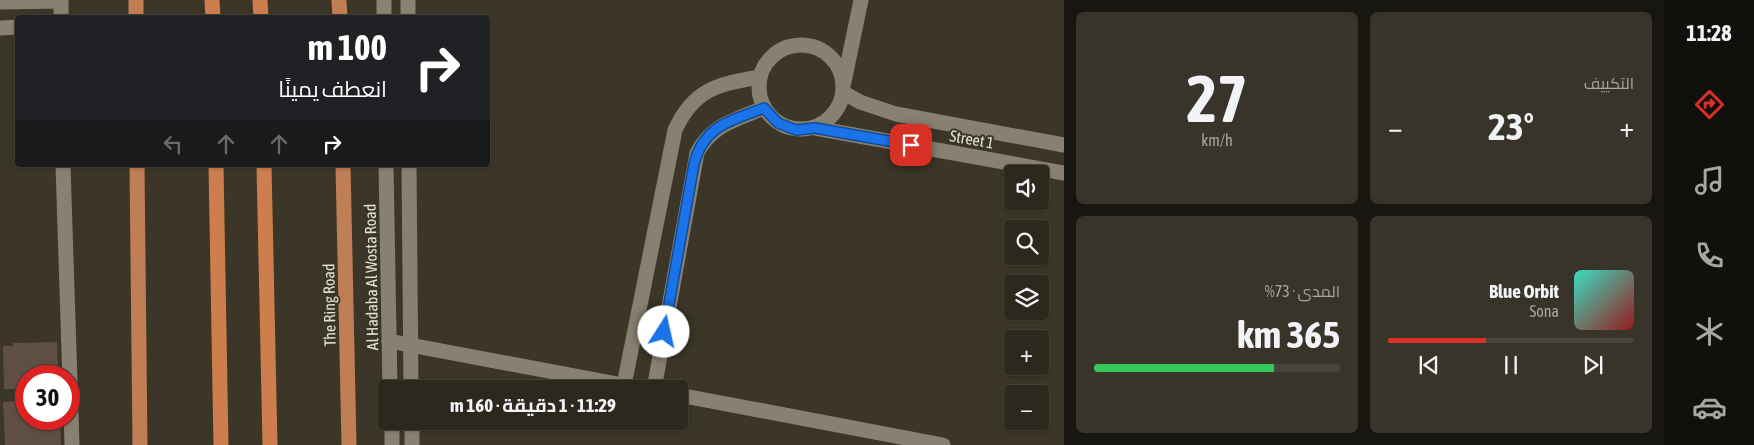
<!DOCTYPE html>
<html lang="ar">
<meta charset="utf-8">
<style>
:root{--surface:#2c281d;--page:#38342a;--text:#f1f3f6;--muted:#a6a6a4;--line:#48443b;--accent:#d93025}
body{margin:0;font-family:"Asap Condensed",Cairo,sans-serif;background:var(--page);color:var(--text);direction:rtl;height:100vh;display:flex;flex-direction:column;font-size:19px;white-space:nowrap}
*{box-sizing:border-box;margin:0}
p{font-size:16px;color:var(--muted)}
.icon{flex:none;width:28px;height:28px;fill:none;stroke:currentColor;stroke-width:2;stroke-linecap:round;stroke-linejoin:round}
.map{position:relative;flex:1;overflow:hidden;direction:ltr}
.drawer{display:flex;flex-direction:column;gap:12px;padding:12px;background:#181610;width:600px}
.drawer>*{flex:none}
.hud{position:absolute;left:15px;top:15px;width:475px;height:152px;border-radius:5px;box-shadow:0 1px 4px #0004,0 0 0 1px var(--line);direction:rtl;background:#202124;color:#fff;overflow:hidden}
.controls{position:absolute;left:1004px;top:165px;display:grid;gap:10px}
.controls a{display:grid;place-items:center;width:45px;height:45px;border-radius:5px;background:var(--surface);box-shadow:0 1px 4px #0004,0 0 0 1px var(--line);font-size:25px}
.speed{position:absolute;left:15px;top:365px;display:flex;gap:10px;font-size:25px;font-weight:700;text-align:center}
.speed>*{display:grid;place-content:center;width:65px;height:65px;border-radius:50%;background:var(--surface);box-shadow:0 1px 4px #0004,0 0 0 1px var(--line);line-height:1}
.speed .limit{border:8px solid #d22;background:#fff;color:#111}
.pin{position:absolute;display:grid;place-items:center;width:42px;height:42px;color:#fff;margin:-21px;border-radius:10px;box-shadow:0 2px 8px #0006}
.me{position:absolute;width:55px;margin:-28px;rotate:10deg;stroke-linejoin:round;filter:drop-shadow(0 0 4px #0008)}
.turn{display:flex;align-items:center;gap:18px;height:105px;padding:0 20px;font-size:22px}
.turn .icon{width:65px;height:65px;stroke-width:2.5}
.turn b{display:block;font-size:35px;line-height:42px}
.lanes{display:flex;align-items:center;height:48px;padding:0 20px;background:#0003;justify-content:center;gap:25px;direction:ltr}
.lanes .off{opacity:.35}
.big{font-size:38px;font-weight:700;line-height:1.1}
.drawer .card{flex:1;display:flex;flex-direction:column;justify-content:center;gap:8px;min-width:0;padding:0 18px;border-radius:8px;background:var(--page)}
.drawer .dial{align-items:center;gap:0}
.dial b{font-size:65px;line-height:1}
.song{display:flex;align-items:center;gap:15px}
.cover{width:60px;height:60px;border-radius:8px;background:linear-gradient(135deg,hsl(170 70% 55%),hsl(0 70% 35%))}
.played{height:5px;border-radius:2px;background:linear-gradient(90deg,var(--accent) 40%,var(--line) 40%)}
.keys{display:flex;justify-content:space-around;direction:ltr}
.heat{display:flex;justify-content:space-between;align-items:center;font-size:28px;direction:ltr}
.charge{height:8px;border-radius:4px;background:linear-gradient(90deg,#34c759 73%,var(--line) 0)}
.drawer .tiles{flex:1;display:grid;gap:12px;grid-template-columns:repeat(2,1fr)}
.trip{position:absolute;left:378px;top:380px;width:310px;height:50px;border-radius:5px;background:var(--surface);box-shadow:0 1px 4px #0004,0 0 0 1px var(--line);font-weight:700;line-height:50px;text-align:center;direction:rtl}
main{display:flex;flex:1;min-height:0}
.tab-bar{display:flex;flex-direction:column;width:90px;justify-content:space-around;align-items:center;background:#12100c;color:var(--muted)}
.tab-bar .icon{width:35px;height:35px}
.tab-bar .on{color:var(--accent)}
.tab-bar b{font-size:22px;color:var(--text)}
.map>svg:first-child{display:block}
.building{fill:#5e4e45}
.lines{fill:none;stroke-linecap:round;stroke-linejoin:round}
.minor{stroke:#888171;stroke-width:15}
.trunk{stroke:#bf7e54;stroke-width:15}
.motorway{stroke:#cd7e4c;stroke-width:15}
.route-casing{stroke:#114b97;stroke-width:12}
.route{stroke:#1a73e8;stroke-width:9}
.labels{text-anchor:middle;stroke-width:4;stroke-linejoin:round;paint-order:stroke}
.street-label{font-size:16px;fill:#e4e1d7;stroke:#3b3627}
</style>
<main>
<nav class="tab-bar">
<b>11:28</b>
<svg class="icon on" aria-label="directions" viewBox="0 0 24 24"><path d="M12 3l9 9-9 9-9-9zM9 14v-3h6M13 9l2 2-2 2"/></svg>
<svg class="icon" aria-label="music" viewBox="0 0 24 24"><path d="M9 18V5l10-2v13"/><circle cx="6" cy="18" r="3"/><circle cx="16" cy="16" r="3"/></svg>
<svg class="icon" aria-label="phone" viewBox="0 0 24 24"><path d="M5 4h4l2 5-3 2q2 4 5 5l2-3 5 2v4C11 20 4 13 5 4z"/></svg>
<svg class="icon" aria-label="climate" viewBox="0 0 24 24"><path d="M12 3v18M4 7l16 10M4 17L20 7"/></svg>
<svg class="icon" aria-label="car" viewBox="0 0 24 24"><path d="M5 17H2v-5l4-1 3-4h7l3 4 3 1v5h-3M9 17h6M6 11h13"/><circle cx="7" cy="17" r="2"/><circle cx="17" cy="17" r="2"/></svg>
</nav>
<section class="drawer">
<div class="tiles">
<div class="card"><p>التكييف</p>
<div class="heat"><a>−</a><b class="big">23°</b><a>+</a></div>
</div>
<div class="card dial"><b>27</b><p>km/h</p></div>
<div class="card">
<div class="song"><i class="cover"></i><div><b>Blue Orbit</b><p>Sona</p></div></div>
<div class="played"></div>
<div class="keys"><svg class="icon" aria-label="previous" viewBox="0 0 24 24"><path d="M18 5L8 12l10 7zM5 5v14"/></svg><svg class="icon" aria-label="pause" viewBox="0 0 24 24"><path d="M8 5v14M16 5v14"/></svg><svg class="icon" aria-label="next" viewBox="0 0 24 24"><path d="M6 5l10 7-10 7zM19 5v14"/></svg></div>
</div>
<div class="card"><p>المدى · 73%</p><b class="big">365 km</b><div class="charge"></div></div>
</div>
</section>
<div class="map">
<svg width="1064" height="445" viewBox="0 0 1064 445">
<rect width="100%" height="100%" fill="#3b3627"/>
<!-- building -->
<polygon class="building" points="57,342 58,376 26,376 26,419 60,419 61,445 5,445 3,402 15,401 15,389 4,389 3,346 13,346 13,343"/>
<g class="lines">
<!-- minor -->
<g class="minor">
<polyline points="61,0 61,18"/>
<polyline points="384,0 384,18"/>
<polyline points="408,0 408,18"/>
<polyline points="0,2 61,1"/>
<polyline points="0,28 18,27"/>
<circle cx="801" cy="87" r="42"/>
<polyline points="844,82 861,0"/>
<polyline points="844,93 860,102 896,114 1064,145"/>
<polyline points="815,128 1064,173"/>
<polyline points="63,165 72,445"/>
<polyline points="386,165 390,389"/>
<polyline points="409,165 411,389"/>
<polyline points="389,341 644,389"/>
<path d="M624,385L675,130C694,88 719,84 760,77"/>
<path d="M654,389L697,153C711,125 737,119 764,108"/>
<polyline points="679,395 943,445"/>
<polyline points="392,421 392,445"/>
<polyline points="412,421 412,445"/>
</g>
<!-- trunk -->
<g class="trunk">
<polyline points="136,0 136,18"/>
<polyline points="339,0 340,18"/>
<polyline points="137,165 140,445"/>
<polyline points="343,165 349,445"/>
</g>
<!-- motorway -->
<g class="motorway">
<polyline points="212,0 213,18"/>
<polyline points="260,0 261,18"/>
<polyline points="216,165 221,445"/>
<polyline points="264,165 270,445"/>
</g>
</g>
<g class="lines">
<defs>
<path id="route" d="M664,332L694,164C704,125 731,121 764,108L778,123L796,130L815,128L911,145"/>
</defs>
<!-- route casing -->
<use href="#route" class="route-casing"/>
<!-- route -->
<use href="#route" class="route"/>
</g>
<g class="labels">
<!-- street labels -->
<g class="street-label">
<text transform="translate(972 139) rotate(10)" y="6">Street 1</text>
<text transform="translate(371 277) rotate(-91)" y="6">Al Hadaba Al Wosta Road</text>
<text transform="translate(329 305) rotate(-91)" y="6">The Ring Road</text>
</g>
</g>
</svg>
<div class="controls">
<a><svg class="icon" aria-label="sound" viewBox="0 0 24 24"><path d="M4 9h4l5-4v14l-5-4H4zM17 9q2 3 0 6"/></svg></a>
<a><svg class="icon" aria-label="search" viewBox="0 0 24 24"><circle cx="10" cy="10" r="6"/><path d="M15 15l6 6"/></svg></a>
<a><svg class="icon" aria-label="layers" viewBox="0 0 24 24"><path d="M12 4l9 5-9 5-9-5zM3 14l9 5 9-5"/></svg></a>
<a>+</a>
<a>−</a>
</div>
<div class="speed"><div class="limit">30</div></div>
<div class="pin" style="left:911px;top:145px;background:#d93025"><svg class="icon" aria-label="arrive" viewBox="0 0 24 24"><path d="M6 21V4h12l-3 4 3 4H6"/></svg></div>
<svg class="me" style="left:664px;top:332px" viewBox="-20 -20 40 40"><circle r="19" fill="#fff"/><path d="M0-13L10 11 0 6-10 11z" fill="#1a73e8"/></svg>
<div class="trip">11:29 · 1 دقيقة · 160 m</div>
<div class="hud">
<div class="turn"><svg class="icon" aria-label="right" viewBox="0 0 24 24"><path d="M7 20v-9h11M14 6l5 5-5 5"/></svg><div><b>100 m</b>انعطف يمينًا</div></div>
<div class="lanes"><svg class="icon off" aria-label="left" viewBox="0 0 24 24"><path d="M17 20v-9H6M10 6l-5 5 5 5"/></svg><svg class="icon off" aria-label="ahead" viewBox="0 0 24 24"><path d="M12 20V5M6 11l6-6 6 6"/></svg><svg class="icon off" aria-label="ahead" viewBox="0 0 24 24"><path d="M12 20V5M6 11l6-6 6 6"/></svg><svg class="icon" aria-label="right" viewBox="0 0 24 24"><path d="M7 20v-9h11M14 6l5 5-5 5"/></svg></div>
</div>
</div>
</main>
